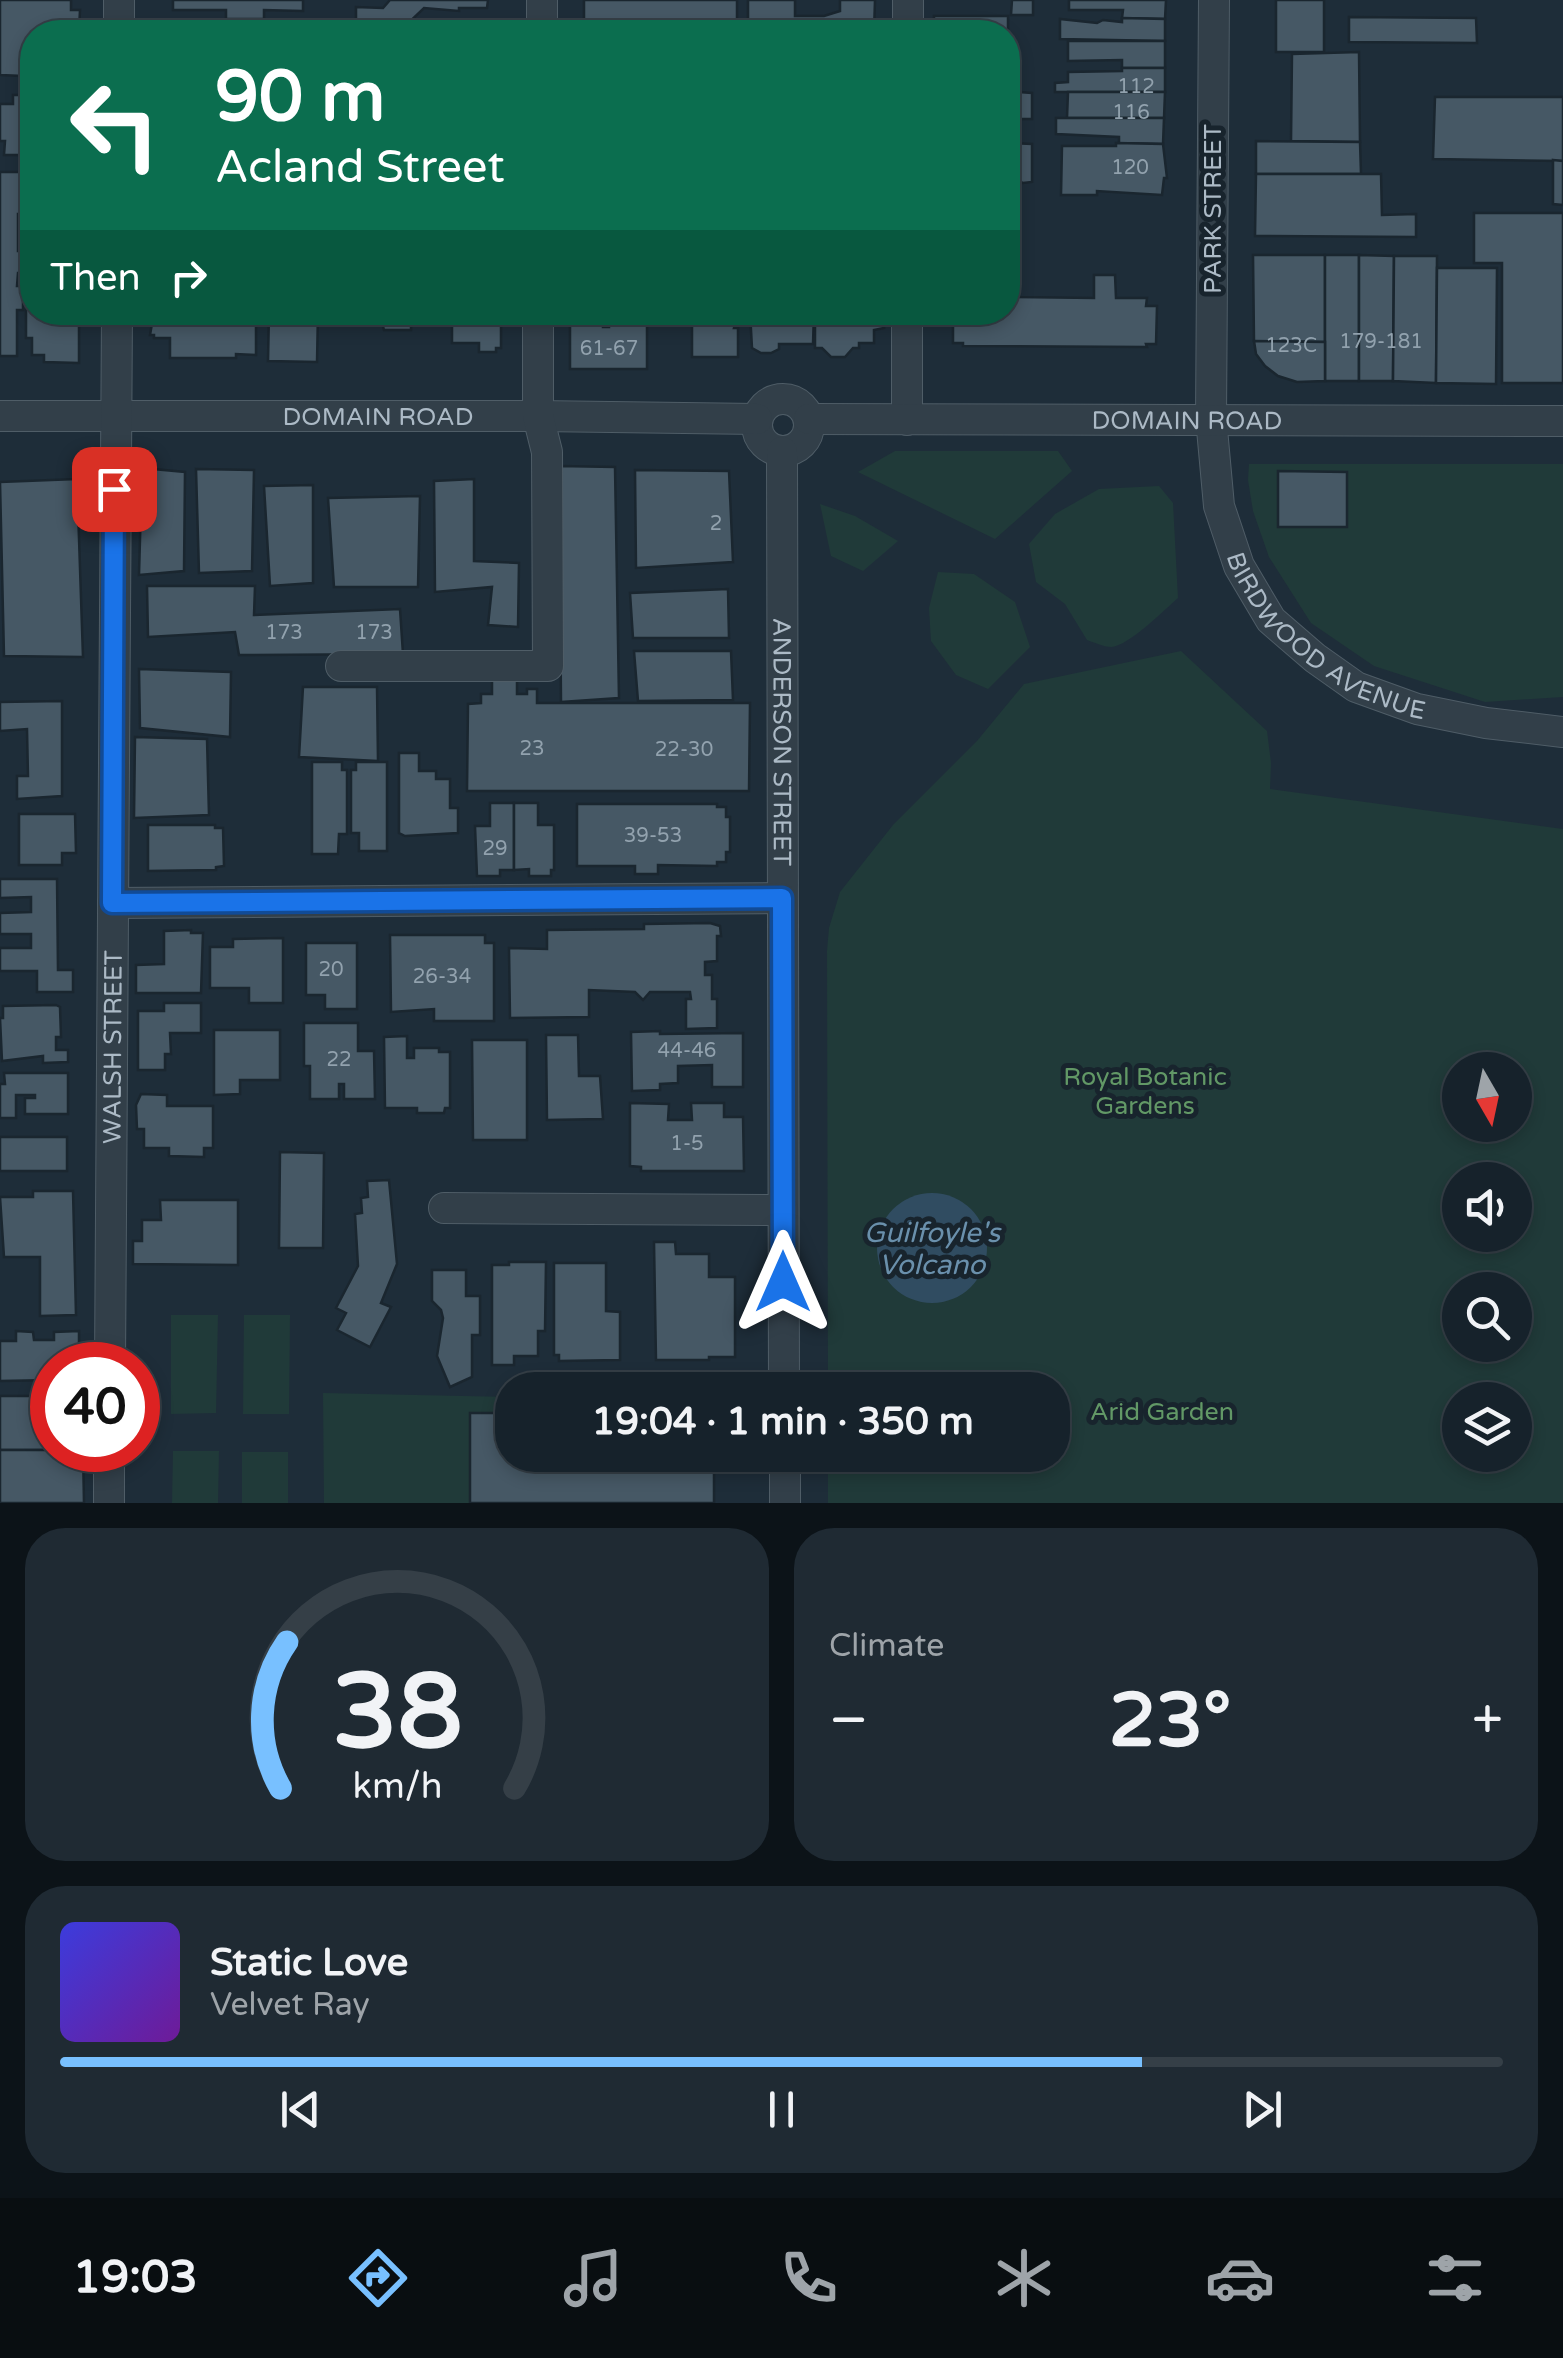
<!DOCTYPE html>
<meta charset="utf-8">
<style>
:root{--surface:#16222b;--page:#1f2a33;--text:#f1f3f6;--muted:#9ea4a9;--line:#353f47;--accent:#78c0ff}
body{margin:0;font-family:"Varela Round",sans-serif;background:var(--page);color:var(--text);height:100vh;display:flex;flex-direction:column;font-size:38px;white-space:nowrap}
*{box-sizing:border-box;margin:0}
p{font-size:32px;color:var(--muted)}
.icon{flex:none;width:55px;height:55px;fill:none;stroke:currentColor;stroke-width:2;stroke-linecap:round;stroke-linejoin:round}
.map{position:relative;height:1503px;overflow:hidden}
.sheet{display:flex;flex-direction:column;gap:25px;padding:25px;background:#0c1318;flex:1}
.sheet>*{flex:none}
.guide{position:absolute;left:20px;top:20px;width:1000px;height:305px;border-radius:40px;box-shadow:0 5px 15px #0003,0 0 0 2px var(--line);background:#0b6e4f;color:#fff;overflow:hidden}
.needle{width:65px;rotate:171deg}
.tools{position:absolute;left:1442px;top:1052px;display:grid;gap:20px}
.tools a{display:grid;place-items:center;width:90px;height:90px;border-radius:50%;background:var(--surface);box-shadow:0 5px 15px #0003,0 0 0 2px var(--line);font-size:50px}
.speed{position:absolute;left:30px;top:1342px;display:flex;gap:20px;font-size:50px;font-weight:700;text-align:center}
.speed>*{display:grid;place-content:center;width:130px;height:130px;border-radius:50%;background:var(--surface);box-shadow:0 5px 15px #0003,0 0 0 2px var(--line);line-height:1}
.speed .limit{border:15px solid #d22;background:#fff;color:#111}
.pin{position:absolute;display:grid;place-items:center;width:85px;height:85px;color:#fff;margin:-42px;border-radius:20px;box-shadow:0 5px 15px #0006}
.me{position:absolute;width:110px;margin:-55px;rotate:0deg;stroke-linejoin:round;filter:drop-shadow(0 0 8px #0008)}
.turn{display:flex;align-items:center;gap:35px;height:210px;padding:0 30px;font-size:45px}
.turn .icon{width:130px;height:130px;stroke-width:2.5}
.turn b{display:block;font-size:70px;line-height:85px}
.then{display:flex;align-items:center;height:95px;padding:0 30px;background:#0003;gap:20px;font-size:38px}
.big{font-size:75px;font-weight:700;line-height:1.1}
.sheet .card{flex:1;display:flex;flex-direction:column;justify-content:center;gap:15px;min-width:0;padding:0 35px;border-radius:40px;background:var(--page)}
.sheet .dial{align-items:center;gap:0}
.dial svg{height:260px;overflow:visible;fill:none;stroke:var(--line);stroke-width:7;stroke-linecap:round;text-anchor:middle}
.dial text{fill:var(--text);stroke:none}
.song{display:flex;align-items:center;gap:30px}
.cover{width:120px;height:120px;border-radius:15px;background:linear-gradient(135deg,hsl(240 70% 55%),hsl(280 70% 35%))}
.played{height:10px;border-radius:5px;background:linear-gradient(90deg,var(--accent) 75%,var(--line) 75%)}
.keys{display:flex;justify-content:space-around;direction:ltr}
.heat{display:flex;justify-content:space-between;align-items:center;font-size:55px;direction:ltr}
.sheet .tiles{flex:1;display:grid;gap:25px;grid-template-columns:1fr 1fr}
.card:last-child{grid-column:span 2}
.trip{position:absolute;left:495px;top:1372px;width:575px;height:100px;border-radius:40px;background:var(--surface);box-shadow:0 5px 15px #0003,0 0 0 2px var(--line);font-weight:700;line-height:100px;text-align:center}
.tabs{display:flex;height:160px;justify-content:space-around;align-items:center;background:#090e11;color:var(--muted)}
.tabs .icon{width:70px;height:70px}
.tabs .current{color:var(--accent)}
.tabs b{font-size:45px;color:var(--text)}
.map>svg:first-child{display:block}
.green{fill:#203a39;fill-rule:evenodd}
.water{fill:#304c61}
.building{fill:#465865;stroke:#1a262f;stroke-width:2.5}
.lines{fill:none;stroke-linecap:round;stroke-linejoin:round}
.minor-casing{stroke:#4f5d67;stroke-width:32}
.minor{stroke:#323f49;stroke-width:30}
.route-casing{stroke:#114b97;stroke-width:25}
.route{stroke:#1a73e8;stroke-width:18}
.labels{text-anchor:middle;stroke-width:10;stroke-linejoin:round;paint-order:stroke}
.number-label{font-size:20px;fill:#92a2ae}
.street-label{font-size:25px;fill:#acbac6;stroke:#18242d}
.park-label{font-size:25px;fill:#629866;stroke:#18242d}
.water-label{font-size:28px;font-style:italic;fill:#6a90ac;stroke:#18242d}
</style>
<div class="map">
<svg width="1563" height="1503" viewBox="0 0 1563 1503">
<rect width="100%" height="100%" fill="#1e2d39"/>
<!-- green -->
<g class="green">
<polygon points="895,451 1058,451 1072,471 995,539 858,472"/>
<polygon points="1249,464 1563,464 1563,697 1485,702 1374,666 1311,623 1269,557 1253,511 1248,480"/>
<path d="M1159,486L1173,503L1178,598C1164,610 1129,646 1111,647C1104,647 1093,642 1087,640L1065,604L1036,582L1029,544L1055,514L1099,489Z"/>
<polygon points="820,504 855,516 898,541 863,571 831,556"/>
<polygon points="938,572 974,574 1015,602 1030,647 988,689 956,675 931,641 929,608"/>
<path d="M1181,651L1267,731L1271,763L1270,789L1563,829V1503H828V1455H1052V1390H828L827,951L829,928L840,892L893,825L977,741L1024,684ZM1460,1070H1515V1125H1460ZM1460,1180H1515V1235H1460ZM1460,1290H1515V1345H1460ZM1460,1400H1515V1455H1460Z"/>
<polygon points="171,1315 218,1315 216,1413 171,1414"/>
<polygon points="244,1315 290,1315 289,1414 243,1414"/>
<polygon points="323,1393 512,1397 512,1455 581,1503 324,1503"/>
<polygon points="173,1451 219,1451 218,1503 172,1503"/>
<rect x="242" y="1452" width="46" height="51"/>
</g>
<!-- water -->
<circle class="water" cx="932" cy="1248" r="55"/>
<!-- building -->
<g class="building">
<polygon points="0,0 71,0 71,10 80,10 79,31 32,32 32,81 22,81 22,76 0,75"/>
<polygon points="173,0 303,0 303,11 264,10 264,19 226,19 226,10 173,10"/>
<polygon points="390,0 488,0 487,8 459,8 459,11 424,8 399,32 349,32 349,25 356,24 356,7 383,8"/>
<rect x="584" y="0" width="153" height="32"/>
<polygon points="748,0 795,0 795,16 824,16 840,11 840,0 875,0 874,32 748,32"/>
<polygon points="1012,0 1033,0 1033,15 1011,15"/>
<polygon points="1069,0 1166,0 1165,19 1122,18 1123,10 1069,10"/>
<rect x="1276" y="0" width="48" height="52"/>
<polygon points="934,16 1008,16 1008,36 1008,32 934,32"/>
<polygon points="1349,17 1476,18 1477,43 1349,42"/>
<polygon points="1122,18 1165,19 1165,41 1060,39 1060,19 1097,23 1103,20 1122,22"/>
<polygon points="1068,41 1165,41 1165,68 1122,68 1122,60 1068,61"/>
<polygon points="1359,52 1360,142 1291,141 1292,54"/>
<polygon points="1122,68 1165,68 1165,92 1055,92 1055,83 1068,82 1068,72 1122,71"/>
<polygon points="22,90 32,91 32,155 4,155 5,141 0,141 0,104 13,104 13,95 21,95"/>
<polygon points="1019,92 1032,93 1032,119 1008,119 1008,100 1019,100"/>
<polygon points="1068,92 1165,92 1164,118 1067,118"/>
<polygon points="1435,97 1563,97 1563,161 1433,159"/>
<polygon points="1056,118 1164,118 1163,144 1119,143 1119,137 1056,134"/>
<polygon points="1256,141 1360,142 1361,174 1256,174"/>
<polygon points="1013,143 1032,144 1032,182 1023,183 1012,177"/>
<polygon points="1116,143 1163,144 1167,178 1164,178 1162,195 1097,191 1097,195 1061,195 1062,146 1116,146"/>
<polygon points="1553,160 1563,161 1563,205 1553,204"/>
<polygon points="0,172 28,172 27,214 18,214 18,251 24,251 24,273 18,273 17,286 23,286 23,310 17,310 17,356 0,356"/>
<polygon points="1256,174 1381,174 1382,215 1416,214 1416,237 1255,236"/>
<polygon points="32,210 32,312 79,312 79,363 44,362 44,355 32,355 32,338 26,338 26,305 31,305"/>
<polygon points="1474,213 1563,213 1563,383 1502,383 1502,263 1474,263"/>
<polygon points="1253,255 1325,255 1325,342 1254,341"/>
<rect x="1325" y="255" width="34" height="126"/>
<polygon points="1359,255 1394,256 1393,381 1359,381"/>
<polygon points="1394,256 1437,256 1436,383 1393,381"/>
<polygon points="1437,268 1497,268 1496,384 1436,383"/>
<polygon points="1094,275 1115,275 1116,298 1147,298 1146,306 1157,306 1156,344 1146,344 1147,347 963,346 963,343 953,343 953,312 1008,312 1008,276 1015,276 1015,297 1094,298"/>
<polygon points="154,312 256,312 256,355 236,354 236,358 170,358 170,338 154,338 154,335 150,335"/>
<polygon points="269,312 318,312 317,362 268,361"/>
<polygon points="353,312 427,312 427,325 411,324 411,330 384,330 381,319 376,319 376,324 353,324"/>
<polygon points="452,312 507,312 507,323 501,323 501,348 496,348 496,352 479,352 479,343 452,343"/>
<polygon points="609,312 647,312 647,369 570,369 570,316 603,317 603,327 609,327"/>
<polygon points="684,312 738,312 734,328 738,328 738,357 692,357 692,314"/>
<polygon points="750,312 814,312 813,344 779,344 779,349 771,353 761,353 752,348"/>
<polygon points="815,312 884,312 884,328 874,330 874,343 859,343 859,348 853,348 845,357 831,357 822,348 815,348"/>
<polygon points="1254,341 1325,342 1325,381 1297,382 1278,376 1265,366 1256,354"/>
<polygon points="559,466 615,467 619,698 561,702"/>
<polygon points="142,468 185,472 184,571 139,575"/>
<polygon points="196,469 254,470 252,571 199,573"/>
<polygon points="635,470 729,471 733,562 636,568"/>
<polygon points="1278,471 1347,472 1347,527 1278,527"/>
<polygon points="77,479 83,657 4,656 0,482"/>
<polygon points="474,479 474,561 519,563 518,627 488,625 492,587 435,592 434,481"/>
<polygon points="313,485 313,583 270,586 264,486"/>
<polygon points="420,496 418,587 334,587 328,498"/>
<polygon points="147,586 255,586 254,615 400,609 403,654 239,655 235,632 148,637"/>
<polygon points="728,589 729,638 633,638 630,593"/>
<polygon points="634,651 731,651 733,700 638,701"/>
<polygon points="139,669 231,672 230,737 140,728"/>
<polygon points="492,677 517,677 517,694 527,694 527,689 537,689 537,703 750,703 749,791 467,791 468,704 481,703 481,694 492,694"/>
<polygon points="303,687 377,687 378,761 299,757"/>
<polygon points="62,701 62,796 17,799 17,776 28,776 27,729 0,731 0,702"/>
<polygon points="135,737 207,739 209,815 134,818"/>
<polygon points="399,753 419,753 419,771 436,771 436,779 450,779 450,808 458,808 458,833 405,836 399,833"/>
<polygon points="312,762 342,762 342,770 347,770 347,834 339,834 338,854 312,854"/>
<polygon points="356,762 387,762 387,851 359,851 359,833 351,833 351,770 356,770"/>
<polygon points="490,803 514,803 514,870 500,870 500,876 477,876 475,826 490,826"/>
<polygon points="514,803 538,803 538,825 554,825 554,870 551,870 551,876 529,876 529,869 514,870"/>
<polygon points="577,804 717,804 717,807 726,807 726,817 730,817 730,852 726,852 726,862 717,862 717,866 658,865 658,874 635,874 635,866 577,866"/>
<polygon points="19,814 75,814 76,853 62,853 62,865 19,865"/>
<polygon points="148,825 215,825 215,828 223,828 224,866 216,867 216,870 148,871"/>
<polygon points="0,879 57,879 58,970 73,970 73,992 37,992 37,971 0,971 0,948 31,948 31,934 0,934 0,913 31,912 31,897 0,898"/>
<polygon points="710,923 720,926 721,936 717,936 717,961 705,962 705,975 712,975 712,999 717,999 717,1028 686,1029 686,999 691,999 690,992 650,992 643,1000 635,992 589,990 589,1017 510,1018 509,948 547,949 547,930 644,929 644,924"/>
<polygon points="191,930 191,933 203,933 201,993 136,993 136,965 164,964 164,931"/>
<polygon points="390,935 485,935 485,943 494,943 494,1021 434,1021 434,1009 391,1012"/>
<polygon points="283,938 283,1003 249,1003 249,988 210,988 210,947 233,947 233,939"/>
<polygon points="306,943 357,943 357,1009 325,1009 325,995 306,995"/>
<polygon points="164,1003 201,1003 201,1033 170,1033 171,1054 165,1054 165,1070 138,1070 138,1011 164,1011"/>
<polygon points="56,1005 60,1007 61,1037 56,1037 56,1050 68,1050 68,1062 43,1063 43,1056 2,1061 0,1018 3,1018 3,1006"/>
<polygon points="304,1023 358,1023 358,1051 374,1051 375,1099 344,1099 344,1084 339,1084 339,1099 310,1099 310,1066 304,1066"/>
<polygon points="214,1030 280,1030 280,1080 240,1080 240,1094 214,1095"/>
<polygon points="660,1031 660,1034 743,1033 743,1087 712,1087 712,1065 678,1066 678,1083 660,1084 660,1090 632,1091 631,1032"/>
<polygon points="546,1035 578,1035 579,1076 600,1076 603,1119 547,1120"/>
<polygon points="407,1036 407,1058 414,1058 414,1048 439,1048 439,1052 450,1052 450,1108 445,1108 444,1113 417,1113 417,1108 385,1108 384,1037"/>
<polygon points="472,1040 527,1040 527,1140 473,1140"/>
<polygon points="4,1073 68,1073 68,1114 25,1114 25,1098 35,1098 35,1095 16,1095 16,1118 0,1118 0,1084 5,1084"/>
<polygon points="141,1094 167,1095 167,1106 213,1106 213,1148 204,1148 204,1157 169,1156 169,1148 144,1148 144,1129 137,1129 136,1105"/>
<polygon points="630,1103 669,1104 668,1120 692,1120 691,1103 724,1103 724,1117 743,1117 744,1171 641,1171 641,1167 630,1166"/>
<rect x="0" y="1137" width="67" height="34"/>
<polygon points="280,1152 324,1153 323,1248 279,1248"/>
<polygon points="389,1180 397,1264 381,1303 391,1307 370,1347 337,1330 346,1313 336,1308 358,1266 355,1214 362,1213 361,1198 368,1197 367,1181"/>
<polygon points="33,1191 73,1191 76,1315 40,1316 40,1257 4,1257 0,1197 33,1197"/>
<polygon points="160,1200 238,1200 238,1265 133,1264 133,1241 142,1241 142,1220 161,1220"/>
<polygon points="654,1242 675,1242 676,1254 709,1254 709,1277 735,1277 735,1357 709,1357 709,1360 656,1360"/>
<polygon points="509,1262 546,1262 545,1331 538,1331 538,1356 514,1356 514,1365 492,1365 492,1265 509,1265"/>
<polygon points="554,1263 606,1263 606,1311 620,1312 620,1360 559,1361 559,1355 554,1355"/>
<polygon points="432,1270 466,1270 466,1296 480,1296 480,1335 472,1335 472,1377 450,1387 437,1356 443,1318 441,1310 432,1301"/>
<polygon points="16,1331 33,1332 34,1340 54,1340 54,1332 79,1331 79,1362 52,1365 52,1380 0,1381 0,1341 16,1341"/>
<rect x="0" y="1396" width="52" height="54"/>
<polygon points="470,1413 512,1413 512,1455 714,1455 714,1503 470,1503"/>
<polygon points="0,1450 83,1450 84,1503 0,1503"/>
</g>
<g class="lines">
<defs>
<g id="minor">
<path id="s1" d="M1214,0L1211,418L1219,506L1239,566L1271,620L1315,658L1356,687L1417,709L1486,723L1563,732"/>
<polyline points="119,32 119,0"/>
<polyline points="542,32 542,0"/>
<polyline points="908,32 908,0"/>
<polyline points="907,312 907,420"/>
<circle cx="783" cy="425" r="26"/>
<path id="s2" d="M0,416H538L757,419"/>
<path id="s3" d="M809,419L1563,421"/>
<path id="s4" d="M782,452L784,1390"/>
<polyline points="341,666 548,666 547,452 538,416 538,312"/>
<polyline points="113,903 781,898"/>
<polyline points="444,1208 783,1210"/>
<path id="s5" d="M110,1365L117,312"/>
<polyline points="785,1455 785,1503"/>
<polyline points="109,1503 109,1450"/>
</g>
</defs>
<!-- minor casing -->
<use href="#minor" class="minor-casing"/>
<!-- minor -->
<use href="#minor" class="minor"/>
</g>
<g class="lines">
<defs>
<polyline id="route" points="114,489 112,903 782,898 783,1282"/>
</defs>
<!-- route casing -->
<use href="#route" class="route-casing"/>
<!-- route -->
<use href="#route" class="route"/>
</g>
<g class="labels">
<!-- number labels -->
<g class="number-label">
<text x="1136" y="93">112</text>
<text x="1131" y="119">116</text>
<text x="1130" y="174">120</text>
<text x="1381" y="348">179-181</text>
<text x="1291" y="352">123C</text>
<text x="609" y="355">61-67</text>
<text x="716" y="530">2</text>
<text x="284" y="639">173</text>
<text x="374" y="639">173</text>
<text x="532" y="755">23</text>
<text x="684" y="756">22-30</text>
<text x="653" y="842">39-53</text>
<text x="495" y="855">29</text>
<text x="331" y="976">20</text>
<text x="442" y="983">26-34</text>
<text x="687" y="1057">44-46</text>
<text x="339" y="1066">22</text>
<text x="687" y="1150">1-5</text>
</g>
<!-- street labels -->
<g class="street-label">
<text transform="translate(1212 209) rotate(-90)" y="9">PARK STREET</text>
<text dy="9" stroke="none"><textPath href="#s2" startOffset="378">DOMAIN ROAD</textPath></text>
<text dy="9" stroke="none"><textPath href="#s3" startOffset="378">DOMAIN ROAD</textPath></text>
<text dy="9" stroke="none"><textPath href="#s1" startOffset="685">BIRDWOOD AVENUE</textPath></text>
<text dy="9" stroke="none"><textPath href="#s4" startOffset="290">ANDERSON STREET</textPath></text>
<text dy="9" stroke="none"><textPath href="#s5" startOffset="318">WALSH STREET</textPath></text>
</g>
<!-- park labels -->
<g class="park-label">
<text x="1145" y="1085">Royal Botanic<tspan x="1145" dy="29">Gardens</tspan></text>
<text x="1162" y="1420">Arid Garden</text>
</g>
<!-- water labels -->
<g class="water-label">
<text x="932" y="1242">Guilfoyle's<tspan x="932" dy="32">Volcano</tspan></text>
</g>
</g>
</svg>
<div class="tools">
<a><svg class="needle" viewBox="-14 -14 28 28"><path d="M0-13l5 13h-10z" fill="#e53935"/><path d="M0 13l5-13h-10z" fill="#9ea4a9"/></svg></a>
<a><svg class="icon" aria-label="sound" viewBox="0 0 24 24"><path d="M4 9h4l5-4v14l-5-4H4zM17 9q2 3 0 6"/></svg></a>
<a><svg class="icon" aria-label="search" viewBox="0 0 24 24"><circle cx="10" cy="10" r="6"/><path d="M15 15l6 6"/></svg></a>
<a><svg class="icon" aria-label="layers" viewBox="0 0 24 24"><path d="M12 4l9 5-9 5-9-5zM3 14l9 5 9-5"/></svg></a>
</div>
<div class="speed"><div class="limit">40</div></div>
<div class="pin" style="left:114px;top:489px;background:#d93025"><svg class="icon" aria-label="arrive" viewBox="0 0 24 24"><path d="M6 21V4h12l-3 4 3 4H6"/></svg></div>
<svg class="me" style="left:783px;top:1282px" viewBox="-20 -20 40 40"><path d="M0-17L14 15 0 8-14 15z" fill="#1a73e8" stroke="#fff" stroke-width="4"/></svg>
<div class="trip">19:04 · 1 min · 350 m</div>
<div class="guide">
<div class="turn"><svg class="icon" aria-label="left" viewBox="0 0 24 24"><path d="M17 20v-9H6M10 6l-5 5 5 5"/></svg><div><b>90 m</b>Acland Street</div></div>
<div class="then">Then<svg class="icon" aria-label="right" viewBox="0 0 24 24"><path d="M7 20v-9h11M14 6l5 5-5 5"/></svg></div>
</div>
</div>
<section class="sheet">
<div class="tiles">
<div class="card dial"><svg viewBox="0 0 100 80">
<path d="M14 69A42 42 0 1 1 86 69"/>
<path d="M14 69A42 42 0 0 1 16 24" stroke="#78c0ff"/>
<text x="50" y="56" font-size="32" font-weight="700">38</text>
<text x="50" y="72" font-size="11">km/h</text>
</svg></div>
<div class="card"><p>Climate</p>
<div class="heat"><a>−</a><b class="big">23°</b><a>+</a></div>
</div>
<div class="card">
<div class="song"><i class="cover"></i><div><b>Static Love</b><p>Velvet Ray</p></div></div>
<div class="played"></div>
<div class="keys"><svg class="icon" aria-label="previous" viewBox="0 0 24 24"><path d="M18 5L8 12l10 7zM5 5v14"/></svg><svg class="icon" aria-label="pause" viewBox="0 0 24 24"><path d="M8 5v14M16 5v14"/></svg><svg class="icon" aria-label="next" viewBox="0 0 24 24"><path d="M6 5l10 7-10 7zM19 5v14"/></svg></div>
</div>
</div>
</section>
<nav class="tabs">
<b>19:03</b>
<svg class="icon current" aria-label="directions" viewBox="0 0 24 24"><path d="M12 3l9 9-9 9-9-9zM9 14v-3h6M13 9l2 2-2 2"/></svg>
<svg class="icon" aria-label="music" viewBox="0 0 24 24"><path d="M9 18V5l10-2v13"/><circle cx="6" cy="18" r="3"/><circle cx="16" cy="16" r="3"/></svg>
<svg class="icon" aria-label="phone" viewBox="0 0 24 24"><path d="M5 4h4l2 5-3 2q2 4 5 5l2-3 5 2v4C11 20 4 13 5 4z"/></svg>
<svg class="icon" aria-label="climate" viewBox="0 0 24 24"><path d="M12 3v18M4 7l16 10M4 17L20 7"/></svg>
<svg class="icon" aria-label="car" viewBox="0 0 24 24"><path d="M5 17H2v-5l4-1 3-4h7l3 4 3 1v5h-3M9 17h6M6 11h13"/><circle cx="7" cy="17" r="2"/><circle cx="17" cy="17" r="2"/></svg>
<svg class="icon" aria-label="filters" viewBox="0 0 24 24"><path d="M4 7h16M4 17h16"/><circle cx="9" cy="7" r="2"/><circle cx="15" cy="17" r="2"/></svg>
</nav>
